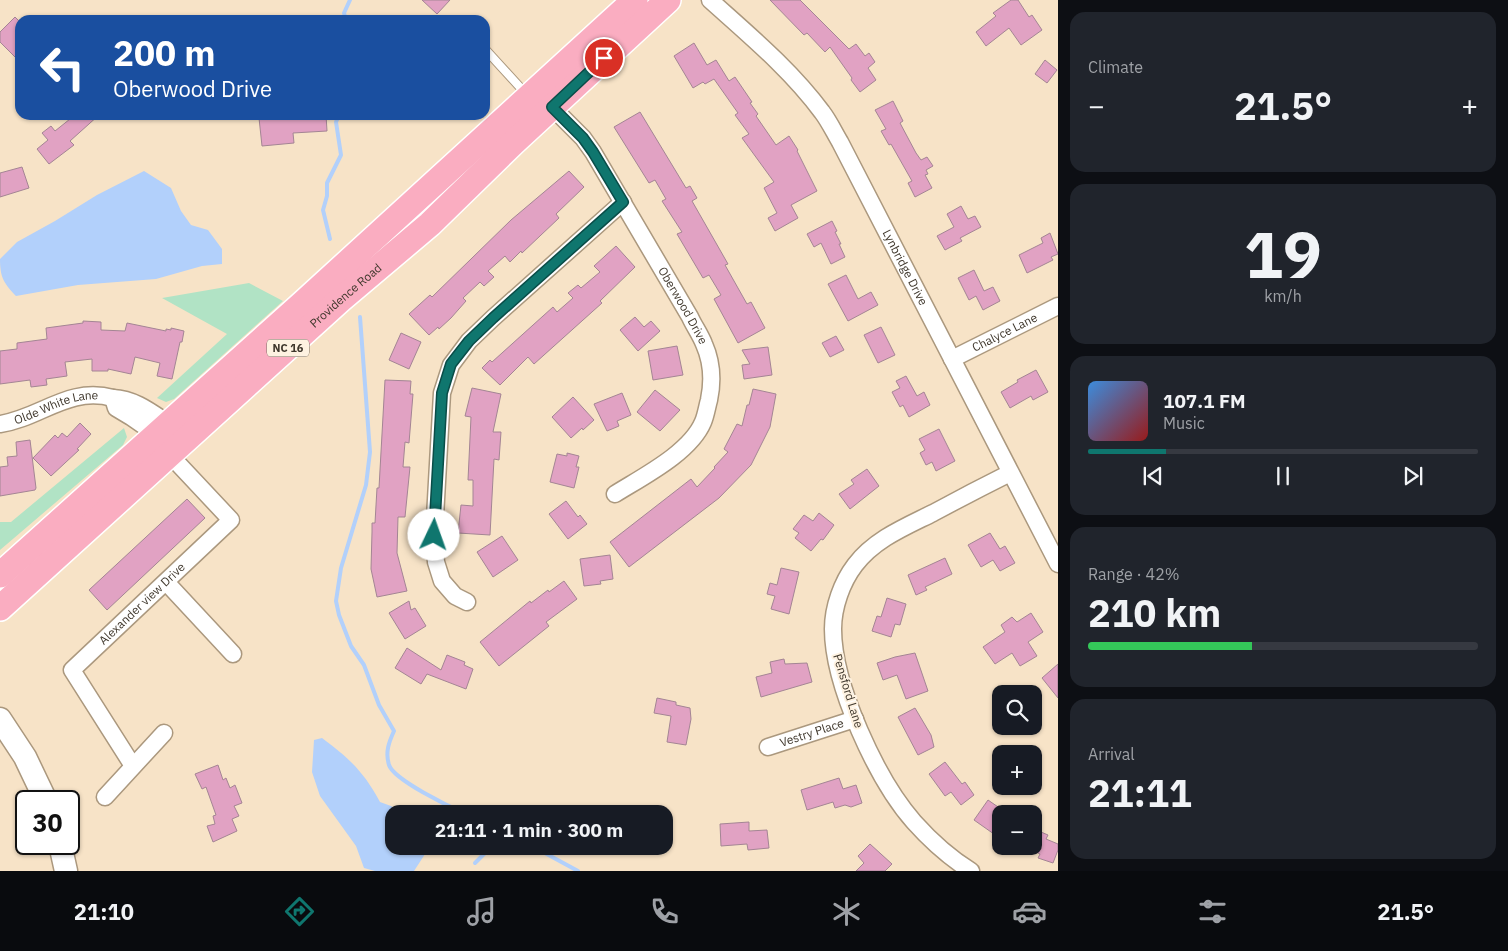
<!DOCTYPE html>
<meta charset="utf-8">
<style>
:root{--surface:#171b24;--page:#20242c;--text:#f1f3f6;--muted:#9ea1a6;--line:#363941;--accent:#0f766e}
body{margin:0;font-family:"IBM Plex Sans",sans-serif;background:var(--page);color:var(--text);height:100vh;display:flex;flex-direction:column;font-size:19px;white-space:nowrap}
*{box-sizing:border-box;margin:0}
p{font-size:16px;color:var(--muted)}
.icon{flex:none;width:28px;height:28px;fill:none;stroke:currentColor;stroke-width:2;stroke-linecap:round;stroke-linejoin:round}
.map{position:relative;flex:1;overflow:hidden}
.sheet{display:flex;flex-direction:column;gap:12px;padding:12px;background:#0d0f14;width:450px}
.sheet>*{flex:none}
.top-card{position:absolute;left:15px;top:15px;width:475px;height:105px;border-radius:15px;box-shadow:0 1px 4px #0004;background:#1a4fa0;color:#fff;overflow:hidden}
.fabs{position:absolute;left:992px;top:685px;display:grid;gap:10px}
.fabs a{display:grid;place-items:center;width:50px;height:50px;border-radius:10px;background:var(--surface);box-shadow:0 1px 4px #0004;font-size:25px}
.speed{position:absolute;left:15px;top:790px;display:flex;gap:10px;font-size:25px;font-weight:700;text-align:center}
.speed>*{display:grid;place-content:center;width:65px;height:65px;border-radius:50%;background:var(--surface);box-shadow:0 1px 4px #0004;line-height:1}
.speed .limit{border:2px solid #111;border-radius:8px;background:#fff;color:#111}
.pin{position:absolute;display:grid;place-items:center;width:42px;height:42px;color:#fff;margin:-21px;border:2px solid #fff;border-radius:50%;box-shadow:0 1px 5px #0007}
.me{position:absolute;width:55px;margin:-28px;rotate:3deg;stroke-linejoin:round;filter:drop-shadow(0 0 4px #0008)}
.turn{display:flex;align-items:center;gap:18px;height:105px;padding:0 15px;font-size:22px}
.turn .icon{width:65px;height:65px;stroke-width:2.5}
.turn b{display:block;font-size:35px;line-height:42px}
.big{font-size:38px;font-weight:700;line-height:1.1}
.sheet .card{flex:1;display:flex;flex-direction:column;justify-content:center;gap:8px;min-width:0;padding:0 18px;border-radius:15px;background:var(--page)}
.sheet .dial{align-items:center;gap:0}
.dial b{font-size:65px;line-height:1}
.song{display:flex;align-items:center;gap:15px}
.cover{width:60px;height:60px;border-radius:8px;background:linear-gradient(135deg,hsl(210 70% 55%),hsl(0 70% 35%))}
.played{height:5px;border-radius:2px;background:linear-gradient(90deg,var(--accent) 20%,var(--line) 20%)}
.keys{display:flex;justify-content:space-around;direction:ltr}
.heat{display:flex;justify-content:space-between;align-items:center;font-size:28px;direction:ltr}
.charge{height:8px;border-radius:4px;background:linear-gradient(90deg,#34c759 42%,var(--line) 0)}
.trip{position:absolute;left:385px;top:805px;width:288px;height:50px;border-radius:15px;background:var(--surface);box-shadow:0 1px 4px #0004;font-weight:700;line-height:50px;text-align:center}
.tabs{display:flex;height:80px;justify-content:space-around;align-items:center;background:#090b0e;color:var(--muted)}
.tabs .icon{width:35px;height:35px}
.tabs .on{color:var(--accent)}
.tabs b{font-size:22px;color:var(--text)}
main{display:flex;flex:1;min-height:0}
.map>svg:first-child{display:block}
.green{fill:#b1e3c5}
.water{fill:#b2d0fb}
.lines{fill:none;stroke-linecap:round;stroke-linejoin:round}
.stream{stroke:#b2d0fb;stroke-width:4}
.building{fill:#e1a2c3;stroke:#a48594}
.lane-casing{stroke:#ab987e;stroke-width:10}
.street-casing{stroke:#ab987e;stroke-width:19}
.secondary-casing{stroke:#ab987e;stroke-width:25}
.primary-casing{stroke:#fff;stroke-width:28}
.lane{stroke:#fff;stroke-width:8}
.street{stroke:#fff;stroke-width:16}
.secondary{stroke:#fff;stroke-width:22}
.primary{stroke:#faadc1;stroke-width:25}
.route-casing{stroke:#0a4d48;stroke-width:12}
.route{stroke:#0f766e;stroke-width:9}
.labels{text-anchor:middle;stroke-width:4;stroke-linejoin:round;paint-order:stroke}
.shield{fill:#fef2e1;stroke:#786f62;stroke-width:1}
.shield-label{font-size:11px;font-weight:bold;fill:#3f372c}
.street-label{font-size:12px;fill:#3f372c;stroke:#fef2e1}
</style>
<main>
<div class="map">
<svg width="1058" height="871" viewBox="0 0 1058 871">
<rect width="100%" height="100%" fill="#f7e3c7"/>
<!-- green -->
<g class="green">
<polygon points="249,283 283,301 174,399 166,402 157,398 227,334 162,298"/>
<polygon points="124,428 127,437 123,445 0,550 0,522 11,522"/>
</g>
<!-- water -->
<g class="water">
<path d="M144,171L171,188L181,211L191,225L208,230L222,249V264L202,266L156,279L78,285L16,296C4,283 0,278 0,259L17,242L55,221L97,195Z"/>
<path d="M322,738C349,758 364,772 380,802L391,806L406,814H394V846H428L427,851L414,871H375L364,868L356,846L320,796L312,772L314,740Z"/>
</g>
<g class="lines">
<!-- stream -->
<g class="stream">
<polyline points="346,20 344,13 350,0"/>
<polyline points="330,239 323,210 327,196 327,183 341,155 336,122 339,115"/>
<path d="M360,317L370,452L366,485L341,568L336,601L339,615L351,646L364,665L379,705L394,731C389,742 385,752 389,765C394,780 450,807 466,814"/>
<polyline points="532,846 578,871"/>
<polyline points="475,863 486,852 488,846"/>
</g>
</g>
<!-- building -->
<g class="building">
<polygon points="422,0 450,0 437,14"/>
<polygon points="770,0 800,0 849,49 856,44 865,56 869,53 875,62 868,68 876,80 860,92 851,80 852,78 830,47 825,52 807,33 804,35"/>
<polygon points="1011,0 1018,0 1029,17 1032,15 1042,30 1021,45 1009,28 986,46 976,32 996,16 993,13"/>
<polygon points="15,17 20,22 20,62 0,42 0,32"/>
<polygon points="694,43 707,65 716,60 729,81 735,77 752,102 750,103 758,114 756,116 776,145 789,136 798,150 797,151 817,191 791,205 798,218 775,231 768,218 777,213 764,188 774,182 742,138 749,134 735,115 738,113 714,79 705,84 703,82 693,88 674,56"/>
<polygon points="1045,60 1057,70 1047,83 1035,74"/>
<polygon points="893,101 903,121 900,123 916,153 921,160 927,157 933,166 926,170 928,174 925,175 932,188 915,197 908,183 912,181 891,144 889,145 881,131 886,129 875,110"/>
<polygon points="640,112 686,188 690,186 697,198 692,201 728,264 725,265 747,304 751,302 765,328 738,343 714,299 721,295 709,275 703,278 677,234 682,232 662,201 666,199 655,180 649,183 614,127"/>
<polygon points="75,115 99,115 70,141 74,145 49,164 37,149 48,140 42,133 51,126 55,131"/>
<polygon points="265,115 326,115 327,131 293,133 294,143 262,146 259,118 266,117"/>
<polygon points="22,167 29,188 0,197 0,173"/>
<polygon points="569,171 584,187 556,214 559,218 522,253 521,251 510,262 505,256 488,271 494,277 484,286 480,282 463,298 466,301 451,318 439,329 438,327 429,335 409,314 430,295 432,297 511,220"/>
<polygon points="961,206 968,219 975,216 981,227 960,238 962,241 945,250 937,236 954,227 947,214"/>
<polygon points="832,221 837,231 835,232 841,244 839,244 845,257 831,264 821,243 814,247 807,234"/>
<polygon points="1050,233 1058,254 1051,257 1053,260 1027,273 1019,255 1043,243 1041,238"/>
<polygon points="616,246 635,267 600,301 602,303 534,364 528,357 500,385 482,368 490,360 492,362 553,307 557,312 573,298 568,293 578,285 581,288 600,272 594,266"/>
<polygon points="974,270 984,291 993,287 1000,301 983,310 976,296 969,300 958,278"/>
<polygon points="846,275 858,299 871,292 878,305 848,321 828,284"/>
<polygon points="635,317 644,327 651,321 660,331 638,351 620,330"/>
<polygon points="83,321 101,322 101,330 125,331 127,323 166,331 166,329 171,330 171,328 184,331 182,342 180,342 172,379 157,376 160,363 135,357 131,374 108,369 108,371 92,371 92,359 65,362 67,376 46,379 47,385 31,387 30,380 0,384 0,351 17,349 17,343 47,339 46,328 83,323"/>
<polygon points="881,327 895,355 878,363 864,335"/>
<polygon points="401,333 421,342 409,369 389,360"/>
<polygon points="836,336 844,350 830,357 822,343"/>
<polygon points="677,346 683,375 653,380 648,351"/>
<polygon points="768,347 772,375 744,379 742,365 750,364 742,350"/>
<polygon points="1036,370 1048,392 1033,400 1031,396 1010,408 1001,392 1018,382 1017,380"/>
<polygon points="906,376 917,396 924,392 930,405 909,417 903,405 900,407 892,392 900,388 896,381"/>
<polygon points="385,380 411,381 410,394 413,394 409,443 405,442 403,467 410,467 405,517 398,517 397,553 407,591 377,597 371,569 372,532 372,523 375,523 377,488 379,488"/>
<polygon points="472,388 501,394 493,432 501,432 499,460 494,459 490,535 458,533 461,505 473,506 473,480 468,480 471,417 465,416"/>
<polygon points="753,389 776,394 770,427 751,465 719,498 629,567 610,542 691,479 697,487 715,468 714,467 728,452 724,449 737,424 742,426 747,405 749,405"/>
<polygon points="655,390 680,410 660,431 637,412"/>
<polygon points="622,393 631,415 617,421 619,426 607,431 594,404"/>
<polygon points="573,397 594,420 583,430 582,428 571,438 552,417"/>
<polygon points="80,423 91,434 77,449 79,450 51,476 33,458 55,435 58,438 62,433 67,437"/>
<polygon points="939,429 955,461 936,471 932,462 926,465 920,453 925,450 919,439"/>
<polygon points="30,440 36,488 35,490 0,496 0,467 8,466 7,457 17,456 16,442"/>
<polygon points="567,453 579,456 576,467 579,467 574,488 550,482 557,454 567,456"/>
<polygon points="867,469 879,486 850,509 839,494 854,484 851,480"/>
<polygon points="187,499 205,518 107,610 89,590"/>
<polygon points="566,501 578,517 580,515 587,524 568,539 549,514"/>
<polygon points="819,513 834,525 823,540 821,539 811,551 795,538 799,533 793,529 804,515 813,521"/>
<polygon points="990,533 1000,549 1005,546 1015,563 1000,571 993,560 981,567 968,545"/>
<polygon points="502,536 518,560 493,577 477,552"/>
<polygon points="610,555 613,579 600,581 601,584 584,586 580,559"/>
<polygon points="945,558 952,574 925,587 927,590 916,595 908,575"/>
<polygon points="781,568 799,572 789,614 771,609 775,596 767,594 770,583 777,585"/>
<polygon points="564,581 577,599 546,622 549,626 499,666 480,642 530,601 531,603 548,590 549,592"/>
<polygon points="887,598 906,604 900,625 895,624 891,637 872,631 877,616 881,617"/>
<polygon points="409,601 411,610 415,608 426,626 405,639 389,613"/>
<polygon points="1031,613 1043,632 1028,642 1037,656 1020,666 1012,653 995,664 983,647 1005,632 1001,625 1012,617 1017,622"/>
<polygon points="407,648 441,670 447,655 465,662 464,665 473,669 466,689 427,674 421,684 395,668"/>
<polygon points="915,653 928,691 906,699 897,675 883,680 877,663 895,657"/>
<polygon points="784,659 785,664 807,663 812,682 761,697 756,677 772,673 770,662"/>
<polygon points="1058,664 1058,698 1042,678"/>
<polygon points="657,698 676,702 676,705 690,708 691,719 686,745 667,742 671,716 654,713"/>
<polygon points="915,708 931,735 934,747 918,755 898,717"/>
<polygon points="945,762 962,784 965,782 974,795 961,805 951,792 945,796 929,774"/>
<polygon points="218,765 223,780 226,778 230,788 235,785 242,803 234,806 239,816 232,819 237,831 213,842 207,826 215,824 213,816 216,815 206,787 202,789 195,774"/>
<polygon points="839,778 843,789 856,785 862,803 851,807 845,805 835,808 833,802 807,810 801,790"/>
<polygon points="988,800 1001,809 1001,839 974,820"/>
<polygon points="749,822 749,831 767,830 769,848 748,850 747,844 721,846 720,824"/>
<polygon points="1034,829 1048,835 1046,839 1058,844 1058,850 1053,863 1038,858 1040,854 1034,851"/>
<polygon points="870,844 892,864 885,871 856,871 864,863 858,856"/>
</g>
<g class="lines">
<defs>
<polyline id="lane" points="485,49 527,95"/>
<g id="street">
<path id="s1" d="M710,0C749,35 791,70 822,112C829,121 834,132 840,142L1058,564"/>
<path id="s2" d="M552,107L583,138L593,152L690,317C694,326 700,334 704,344C712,362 713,381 709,400C707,407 706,415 703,422C690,453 642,477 615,494"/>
<path id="s3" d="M952,359L1058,306"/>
<path id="s4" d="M0,424C41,418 68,386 113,398"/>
<path d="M157,435L131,417L116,408L113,398C135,399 151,412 169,424"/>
<polyline points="166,582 233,654"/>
<polyline points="467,602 455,596 442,581 436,562 434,535 442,393 451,365 469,341 493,318 623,202"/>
<path id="s5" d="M768,747L855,719"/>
<path id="s6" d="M133,766L72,670L231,520L170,455"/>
<polyline points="105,797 164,733"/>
<path d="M971,871C950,858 931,841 914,822C877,780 833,685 833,629C833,607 842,582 855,565C875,539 905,527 933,513C959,499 984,486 1010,473"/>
</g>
<g id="secondary">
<polyline points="0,719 25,757 46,801"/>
<polyline points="60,844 66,871"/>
</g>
<g id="primary">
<polyline points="0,575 302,304 635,0"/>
<path id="s7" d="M0,608L340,300L430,224L513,143L668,0"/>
</g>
</defs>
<!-- lane casing -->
<use href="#lane" class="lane-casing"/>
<!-- street casing -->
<use href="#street" class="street-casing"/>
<!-- secondary casing -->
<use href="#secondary" class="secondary-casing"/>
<!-- primary casing -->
<use href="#primary" class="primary-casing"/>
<!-- lane -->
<use href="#lane" class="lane"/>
<!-- street -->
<use href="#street" class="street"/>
<!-- secondary -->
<use href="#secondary" class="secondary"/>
<!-- primary -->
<use href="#primary" class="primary"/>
</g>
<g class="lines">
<defs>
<polyline id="route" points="434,535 442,393 451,364 469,341 493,318 623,202 593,152 583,138 552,107 604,58"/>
</defs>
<!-- route casing -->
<use href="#route" class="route-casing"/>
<!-- route -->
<use href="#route" class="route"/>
</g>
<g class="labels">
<!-- shield labels -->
<rect class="shield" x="267" y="339.5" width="42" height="17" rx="4"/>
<g class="shield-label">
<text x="288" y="352">NC 16</text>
</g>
<!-- street labels -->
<g class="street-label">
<text dy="4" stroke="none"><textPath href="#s1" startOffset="335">Lynbridge Drive</textPath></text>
<text dy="4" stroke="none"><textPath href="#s7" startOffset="466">Providence Road</textPath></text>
<text dy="4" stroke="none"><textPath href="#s2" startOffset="239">Oberwood Drive</textPath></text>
<text dy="4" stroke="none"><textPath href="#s3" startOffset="59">Chalyce Lane</textPath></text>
<text dy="4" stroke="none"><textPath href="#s4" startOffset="59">Olde White Lane</textPath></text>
<text dy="4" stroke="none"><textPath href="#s6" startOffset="210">Alexander view Drive</textPath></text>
<text transform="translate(848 691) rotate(73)" y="4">Pensford Lane</text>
<text dy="4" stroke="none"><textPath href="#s5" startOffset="46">Vestry Place</textPath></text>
</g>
</g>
</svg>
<div class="fabs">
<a><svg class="icon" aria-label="search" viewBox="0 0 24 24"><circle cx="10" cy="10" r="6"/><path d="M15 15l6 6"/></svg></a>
<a>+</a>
<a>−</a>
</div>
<div class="speed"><div class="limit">30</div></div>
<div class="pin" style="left:604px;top:58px;background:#d93025"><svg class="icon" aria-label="arrive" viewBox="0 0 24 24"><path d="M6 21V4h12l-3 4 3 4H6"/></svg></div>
<svg class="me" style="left:434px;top:535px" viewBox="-20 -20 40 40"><circle r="19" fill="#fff"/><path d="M0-13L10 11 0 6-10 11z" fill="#0f766e"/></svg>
<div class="trip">21:11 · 1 min · 300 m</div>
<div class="top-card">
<div class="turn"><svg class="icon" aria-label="left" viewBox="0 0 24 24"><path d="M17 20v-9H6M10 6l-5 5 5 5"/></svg><div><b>200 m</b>Oberwood Drive</div></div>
</div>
</div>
<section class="sheet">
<div class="card"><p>Climate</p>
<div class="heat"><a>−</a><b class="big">21.5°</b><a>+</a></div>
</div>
<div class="card dial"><b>19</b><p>km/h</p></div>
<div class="card">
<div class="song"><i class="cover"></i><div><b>107.1 FM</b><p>Music</p></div></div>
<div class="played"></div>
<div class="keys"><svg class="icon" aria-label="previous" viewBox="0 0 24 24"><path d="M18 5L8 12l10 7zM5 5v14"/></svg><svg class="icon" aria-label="pause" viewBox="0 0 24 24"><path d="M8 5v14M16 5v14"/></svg><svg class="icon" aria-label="next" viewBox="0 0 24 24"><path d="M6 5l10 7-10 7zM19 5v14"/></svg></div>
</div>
<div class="card"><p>Range · 42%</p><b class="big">210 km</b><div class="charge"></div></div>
<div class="card"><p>Arrival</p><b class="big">21:11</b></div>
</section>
</main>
<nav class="tabs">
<b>21:10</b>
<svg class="icon on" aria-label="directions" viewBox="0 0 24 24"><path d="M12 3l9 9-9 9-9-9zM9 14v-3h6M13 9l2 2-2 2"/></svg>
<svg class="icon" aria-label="music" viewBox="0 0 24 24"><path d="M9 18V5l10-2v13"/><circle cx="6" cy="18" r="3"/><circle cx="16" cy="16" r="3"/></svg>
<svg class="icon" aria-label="phone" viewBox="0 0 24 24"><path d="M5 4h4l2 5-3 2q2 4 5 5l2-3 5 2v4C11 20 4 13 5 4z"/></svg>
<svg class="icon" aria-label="climate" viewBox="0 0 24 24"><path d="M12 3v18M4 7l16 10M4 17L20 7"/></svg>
<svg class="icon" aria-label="car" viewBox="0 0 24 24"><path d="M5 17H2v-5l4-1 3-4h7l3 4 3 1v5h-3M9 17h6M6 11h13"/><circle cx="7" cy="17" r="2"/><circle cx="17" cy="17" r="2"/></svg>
<svg class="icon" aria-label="filters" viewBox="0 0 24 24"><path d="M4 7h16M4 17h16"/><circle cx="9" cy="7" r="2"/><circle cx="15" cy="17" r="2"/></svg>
<b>21.5°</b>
</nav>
